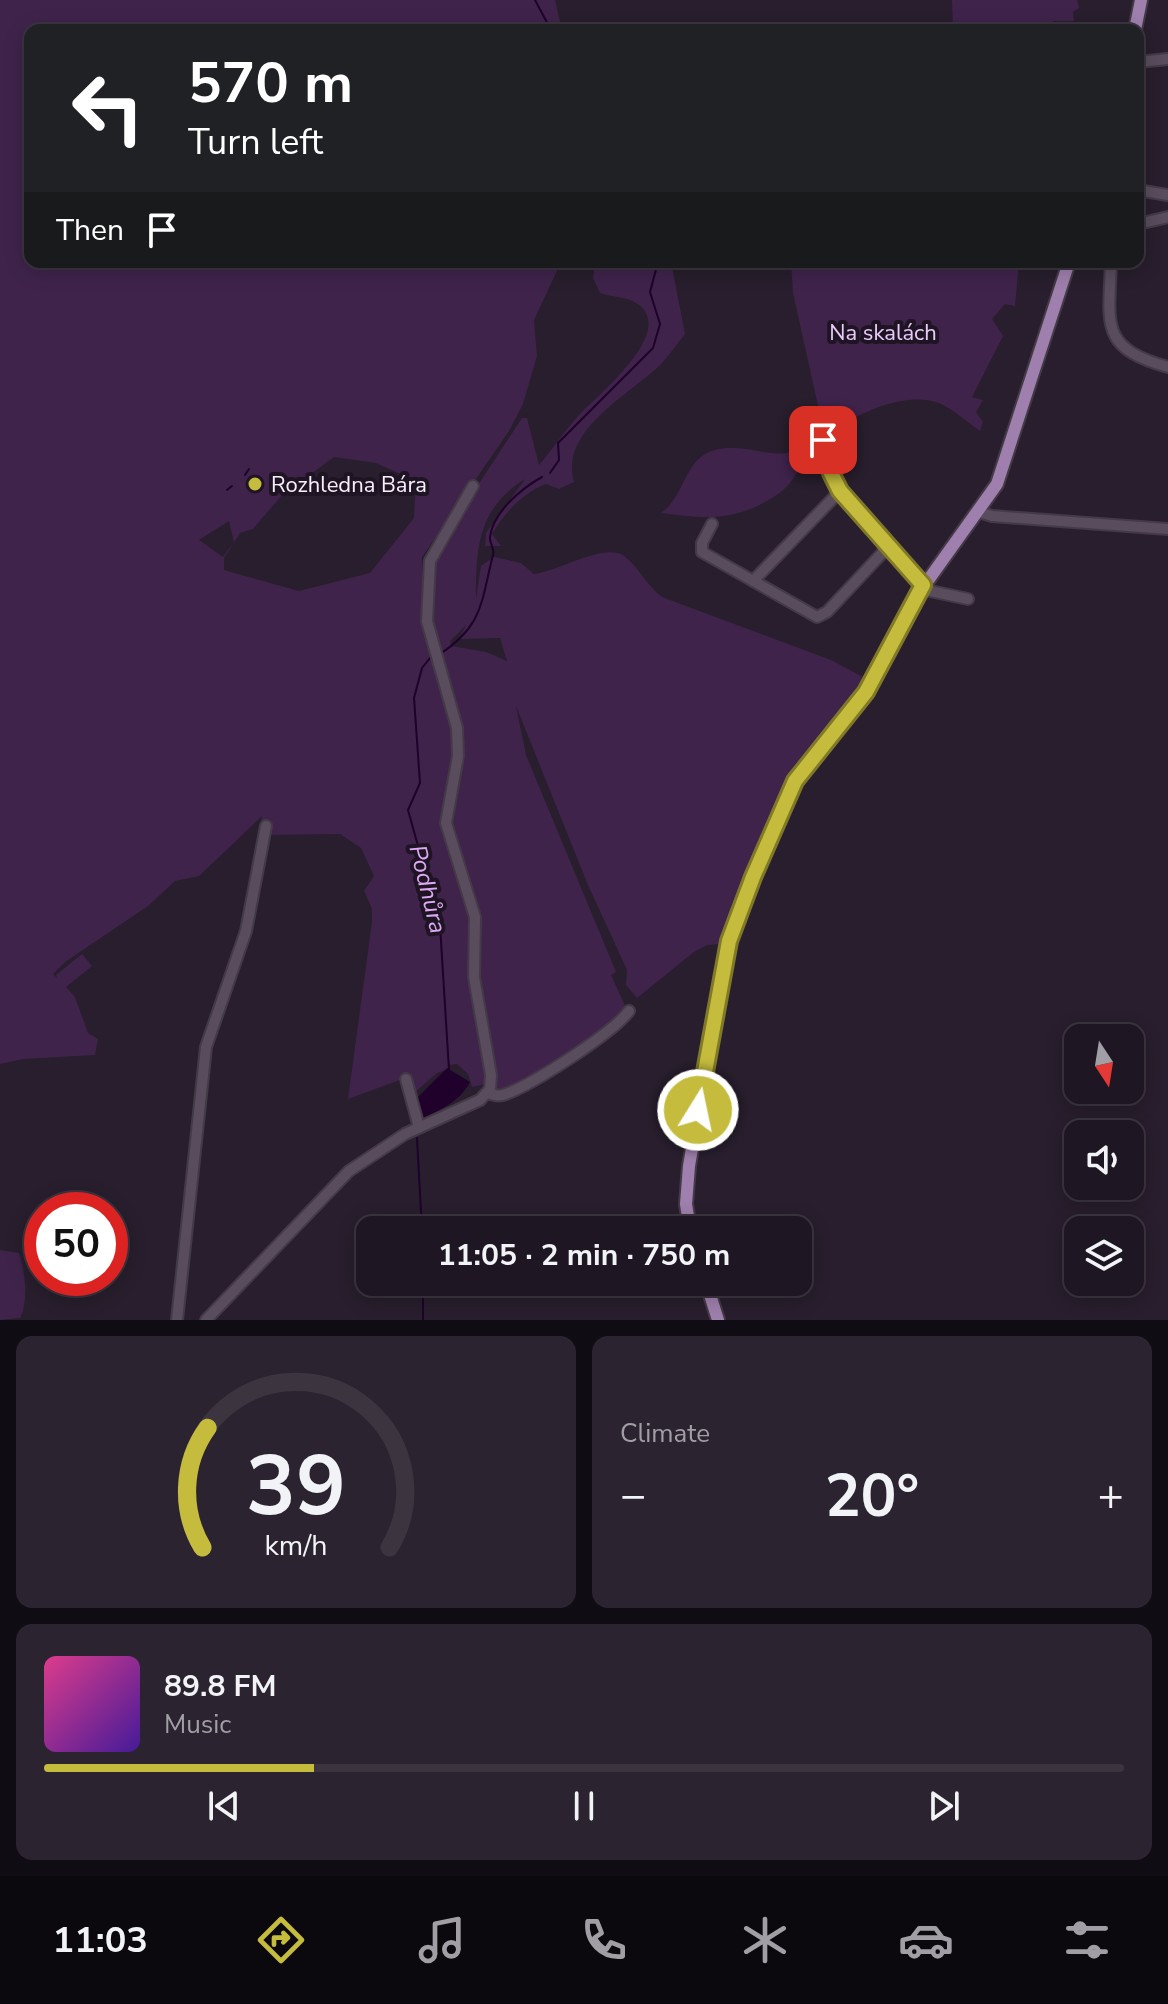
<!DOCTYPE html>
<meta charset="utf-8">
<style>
:root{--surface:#1e1622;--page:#2b232f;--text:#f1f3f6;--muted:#a19fa5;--line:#3c3540;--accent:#c5bc3d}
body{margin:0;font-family:"Nunito Sans",sans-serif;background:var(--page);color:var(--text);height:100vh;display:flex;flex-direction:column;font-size:30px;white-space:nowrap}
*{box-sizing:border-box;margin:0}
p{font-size:26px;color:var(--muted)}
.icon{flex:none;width:44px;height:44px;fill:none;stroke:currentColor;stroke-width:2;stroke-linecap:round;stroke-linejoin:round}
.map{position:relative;height:1320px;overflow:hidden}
.side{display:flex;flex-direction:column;gap:16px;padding:16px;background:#100c13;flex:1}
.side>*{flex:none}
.hud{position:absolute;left:24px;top:24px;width:1120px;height:244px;border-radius:16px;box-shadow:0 4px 20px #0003,0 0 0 2px var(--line);background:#202124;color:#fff;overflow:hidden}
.needle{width:52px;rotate:168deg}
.controls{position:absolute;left:1064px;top:1024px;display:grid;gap:16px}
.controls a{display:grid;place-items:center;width:80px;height:80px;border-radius:16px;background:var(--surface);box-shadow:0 4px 20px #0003,0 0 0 2px var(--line);font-size:40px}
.speed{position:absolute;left:24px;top:1192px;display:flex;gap:16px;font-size:40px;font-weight:700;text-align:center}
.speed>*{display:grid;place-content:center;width:104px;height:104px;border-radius:50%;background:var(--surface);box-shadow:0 4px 20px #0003,0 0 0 2px var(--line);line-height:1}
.speed .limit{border:12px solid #d22;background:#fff;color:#111}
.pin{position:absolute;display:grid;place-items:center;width:68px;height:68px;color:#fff;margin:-34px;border-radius:16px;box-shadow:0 4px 12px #0006}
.me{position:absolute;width:88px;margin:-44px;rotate:10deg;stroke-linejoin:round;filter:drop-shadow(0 0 6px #0008)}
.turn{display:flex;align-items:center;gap:28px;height:168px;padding:0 32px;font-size:36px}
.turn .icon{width:104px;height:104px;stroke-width:2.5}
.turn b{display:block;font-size:56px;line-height:68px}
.then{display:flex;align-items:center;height:76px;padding:0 32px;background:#0003;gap:16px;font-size:30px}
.big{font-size:60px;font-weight:700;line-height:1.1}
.side .widget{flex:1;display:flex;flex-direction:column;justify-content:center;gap:12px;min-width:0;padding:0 28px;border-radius:16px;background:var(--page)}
.side .dial{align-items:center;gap:0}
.dial svg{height:208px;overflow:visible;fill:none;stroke:var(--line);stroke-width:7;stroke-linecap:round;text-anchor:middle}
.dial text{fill:var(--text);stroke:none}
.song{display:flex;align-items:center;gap:24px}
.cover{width:96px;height:96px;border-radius:12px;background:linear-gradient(135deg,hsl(330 70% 55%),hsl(260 70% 35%))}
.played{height:8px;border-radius:4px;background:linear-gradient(90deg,var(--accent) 25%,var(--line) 25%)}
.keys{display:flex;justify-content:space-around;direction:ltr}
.heat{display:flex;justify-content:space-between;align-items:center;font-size:44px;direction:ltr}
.side .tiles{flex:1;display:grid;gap:16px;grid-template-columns:1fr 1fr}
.widget:last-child{grid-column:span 2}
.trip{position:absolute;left:356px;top:1216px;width:456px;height:80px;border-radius:16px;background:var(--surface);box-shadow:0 4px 20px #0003,0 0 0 2px var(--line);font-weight:700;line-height:80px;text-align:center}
.dock{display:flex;height:128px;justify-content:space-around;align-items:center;background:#0c090e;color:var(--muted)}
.dock .icon{width:56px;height:56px}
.dock .current{color:var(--accent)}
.dock b{font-size:36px;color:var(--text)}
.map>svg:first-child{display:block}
.green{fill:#3f234b;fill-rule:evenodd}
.water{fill:#20012c}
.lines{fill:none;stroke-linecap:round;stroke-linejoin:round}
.stream{stroke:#20012c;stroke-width:2}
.minor-casing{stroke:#443a47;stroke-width:14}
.major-casing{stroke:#443a47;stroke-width:16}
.minor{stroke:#584c5d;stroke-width:10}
.major{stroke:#9f7fad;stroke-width:12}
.route-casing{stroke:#807a28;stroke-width:20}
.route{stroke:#c5bc3d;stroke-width:14}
.poi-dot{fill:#c5bc3d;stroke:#1f1423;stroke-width:3}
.labels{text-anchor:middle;stroke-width:8;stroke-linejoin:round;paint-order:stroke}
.park-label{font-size:22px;fill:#e9caf8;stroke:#1f1423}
.poi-label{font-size:22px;fill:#f7f0fa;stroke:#1f1423;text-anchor:start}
.water-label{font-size:24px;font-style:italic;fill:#dca9f3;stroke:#1f1423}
</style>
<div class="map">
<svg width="1168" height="1320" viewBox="0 0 1168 1320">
<rect width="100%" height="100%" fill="#281e2d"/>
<!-- green -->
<g class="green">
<path d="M0,0H555L562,30H30V262H561L534,320L537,356L523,404L509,431L422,557L424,627L430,634L431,569L461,511L522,418H527L539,465C554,448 566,428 582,412C599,394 679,329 636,303C628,297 611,297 600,293L593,278L595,262H671L685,334C677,344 670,354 662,363C633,393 559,429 574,482L559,489L546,484C524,492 504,513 492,534L501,546H485L486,533L525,479C477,509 476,549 476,599L481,566L494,557L521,563L534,574C557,572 605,542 624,556C639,567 646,585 662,597L831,660L867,679L868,685L810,758L723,944L707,945L694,952L637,998L626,985L627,970L588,885L516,706L526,755L616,972L611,975L627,1010C591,1043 547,1068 504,1092L485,1088V1084L472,1087L468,1074L457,1064L448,1065V1069L437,1073L414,1093L408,1077L348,1099L372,922V909L364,891L374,876L361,848L340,834L259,835L262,816L199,876L175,881L148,906L65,962L53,974L58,979L56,975L82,954L92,966L66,987L75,997L88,1033L98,1039L95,1055L23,1059L0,1064ZM334,457L376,463L416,481L414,518L370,573L299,591L224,570V558L240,533L253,529L282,495ZM229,521L234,542L223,557L199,540ZM466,625L459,639L500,638L507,661L486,652L451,646L450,641Z"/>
<polygon points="952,0 1077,0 1079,8 1073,12 1074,21 1054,21 1035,30 953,30"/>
<path d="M791,262L1019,263L1015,306L1005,304L992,319L1003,336L972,397L983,400L976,412L983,422L980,431C967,422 953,409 939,403C899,389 839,421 812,450C799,464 795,483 778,494C736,522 708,519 661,513C684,497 684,463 709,452C752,434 796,484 821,419L793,293Z"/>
<path d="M0,1250L19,1253C25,1271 29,1301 20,1318L0,1320Z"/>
</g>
<!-- water -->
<path class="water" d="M447,1068L470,1082C460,1101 442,1109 423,1118L418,1114L417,1098Z"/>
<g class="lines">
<!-- stream -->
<g class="stream">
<polyline points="535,0 551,30"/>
<polyline points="550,473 559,460 558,443 653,348 660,324 650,292 658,262"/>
<polyline points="245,475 249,469"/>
<polyline points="227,490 232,486"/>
<path d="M440,654C484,625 481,601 493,555C495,548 489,543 490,537C493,512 522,488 542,477"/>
<polyline points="430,658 422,668 414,698 420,783 408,810 440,925 449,1070"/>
<polyline points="417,1138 422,1230"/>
<polyline points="423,1282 423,1320"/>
</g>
<defs>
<g id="minor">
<polyline points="1138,62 1168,59"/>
<polyline points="1138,190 1168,195"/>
<polyline points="1138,224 1168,217"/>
<path d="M1111,262C1109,324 1099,348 1168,367"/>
<polyline points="823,440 831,473 840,491 923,585"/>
<polyline points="979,512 992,516 1168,529"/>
<polyline points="712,524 702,543 702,552 817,617 827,612 887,548"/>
<polyline points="753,581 840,491"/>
<polyline points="921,589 968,599"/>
<polyline points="406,1079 419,1127"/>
<path d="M487,1093C494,1095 499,1097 506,1094C533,1084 613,1033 629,1011"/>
<polyline points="177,1320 206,1047 246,931 266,826"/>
<polyline points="206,1320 349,1171 405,1134 480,1100 490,1089 491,1075 474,977 475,917 446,823 458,756 457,728 427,621 430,561 473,486"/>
</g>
<g id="major">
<polyline points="1135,30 1141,0"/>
<polyline points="690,1230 686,1204 689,1166 723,969 736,916 795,781 866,692 914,600 997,484 1069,262"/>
<polyline points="706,1282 718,1320"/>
</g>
</defs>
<!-- minor casing -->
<use href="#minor" class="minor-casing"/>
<!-- major casing -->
<use href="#major" class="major-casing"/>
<!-- minor -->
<use href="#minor" class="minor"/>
<!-- major -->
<use href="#major" class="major"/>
</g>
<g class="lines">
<defs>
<polyline id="route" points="698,1110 729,941 753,877 795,781 866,692 923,585 840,491 831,473 823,440"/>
</defs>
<!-- route casing -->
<use href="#route" class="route-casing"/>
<!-- route -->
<use href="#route" class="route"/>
</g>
<!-- markers -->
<circle class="poi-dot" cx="255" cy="484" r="8"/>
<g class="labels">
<!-- park labels -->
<g class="park-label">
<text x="883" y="340">Na skalách</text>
</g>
<!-- poi labels -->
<g class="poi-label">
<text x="271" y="492">Rozhledna Bára</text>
</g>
<!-- water labels -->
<g class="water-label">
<text transform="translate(428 889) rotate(76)" y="8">Podhůra</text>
</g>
</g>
</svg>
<div class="controls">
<a><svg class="needle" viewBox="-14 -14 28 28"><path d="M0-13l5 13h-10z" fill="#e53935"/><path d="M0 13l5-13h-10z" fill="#a19fa5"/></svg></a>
<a><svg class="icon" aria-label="sound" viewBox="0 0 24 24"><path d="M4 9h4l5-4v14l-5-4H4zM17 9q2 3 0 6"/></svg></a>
<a><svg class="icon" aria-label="layers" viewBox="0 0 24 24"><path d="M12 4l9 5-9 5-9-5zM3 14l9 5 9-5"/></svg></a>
</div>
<div class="speed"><div class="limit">50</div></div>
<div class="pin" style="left:823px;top:440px;background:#d93025"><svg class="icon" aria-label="arrive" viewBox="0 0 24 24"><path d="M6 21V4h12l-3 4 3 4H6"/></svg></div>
<svg class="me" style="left:698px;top:1110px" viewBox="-20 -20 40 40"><circle r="17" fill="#c5bc3d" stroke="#fff" stroke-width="3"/><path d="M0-11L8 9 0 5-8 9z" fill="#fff"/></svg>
<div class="trip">11:05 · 2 min · 750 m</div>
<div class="hud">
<div class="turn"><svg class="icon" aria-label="left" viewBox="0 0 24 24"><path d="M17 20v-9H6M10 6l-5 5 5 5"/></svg><div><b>570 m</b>Turn left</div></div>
<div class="then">Then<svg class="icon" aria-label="arrive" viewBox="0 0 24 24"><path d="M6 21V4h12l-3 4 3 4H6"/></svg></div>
</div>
</div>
<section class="side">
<div class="tiles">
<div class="widget dial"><svg viewBox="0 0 100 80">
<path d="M14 69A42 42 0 1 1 86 69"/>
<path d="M14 69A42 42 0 0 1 16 23" stroke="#c5bc3d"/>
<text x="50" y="56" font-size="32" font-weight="700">39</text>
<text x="50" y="72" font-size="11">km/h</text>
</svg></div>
<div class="widget"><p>Climate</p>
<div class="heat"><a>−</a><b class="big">20°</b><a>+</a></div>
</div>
<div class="widget">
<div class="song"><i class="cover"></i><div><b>89.8 FM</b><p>Music</p></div></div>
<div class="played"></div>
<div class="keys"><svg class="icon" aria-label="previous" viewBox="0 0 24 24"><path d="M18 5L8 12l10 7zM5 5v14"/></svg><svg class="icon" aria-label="pause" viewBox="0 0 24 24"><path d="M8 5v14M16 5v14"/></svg><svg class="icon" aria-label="next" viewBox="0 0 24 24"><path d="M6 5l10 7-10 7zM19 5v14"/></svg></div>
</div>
</div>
</section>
<nav class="dock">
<b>11:03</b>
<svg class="icon current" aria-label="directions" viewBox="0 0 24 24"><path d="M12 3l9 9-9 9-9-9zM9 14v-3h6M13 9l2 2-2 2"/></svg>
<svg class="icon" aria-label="music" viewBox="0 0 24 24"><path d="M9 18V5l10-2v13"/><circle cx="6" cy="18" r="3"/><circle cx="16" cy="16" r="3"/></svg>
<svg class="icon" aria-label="phone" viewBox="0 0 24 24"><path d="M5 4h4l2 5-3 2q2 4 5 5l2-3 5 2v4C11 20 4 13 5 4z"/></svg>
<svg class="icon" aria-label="climate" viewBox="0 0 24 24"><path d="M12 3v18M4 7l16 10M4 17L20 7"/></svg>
<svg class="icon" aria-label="car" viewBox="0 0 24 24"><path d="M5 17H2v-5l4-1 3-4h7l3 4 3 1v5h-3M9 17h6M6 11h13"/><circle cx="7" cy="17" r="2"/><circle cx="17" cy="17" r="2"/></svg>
<svg class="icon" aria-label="filters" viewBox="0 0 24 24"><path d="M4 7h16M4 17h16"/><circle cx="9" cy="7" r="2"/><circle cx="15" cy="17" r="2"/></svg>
</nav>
